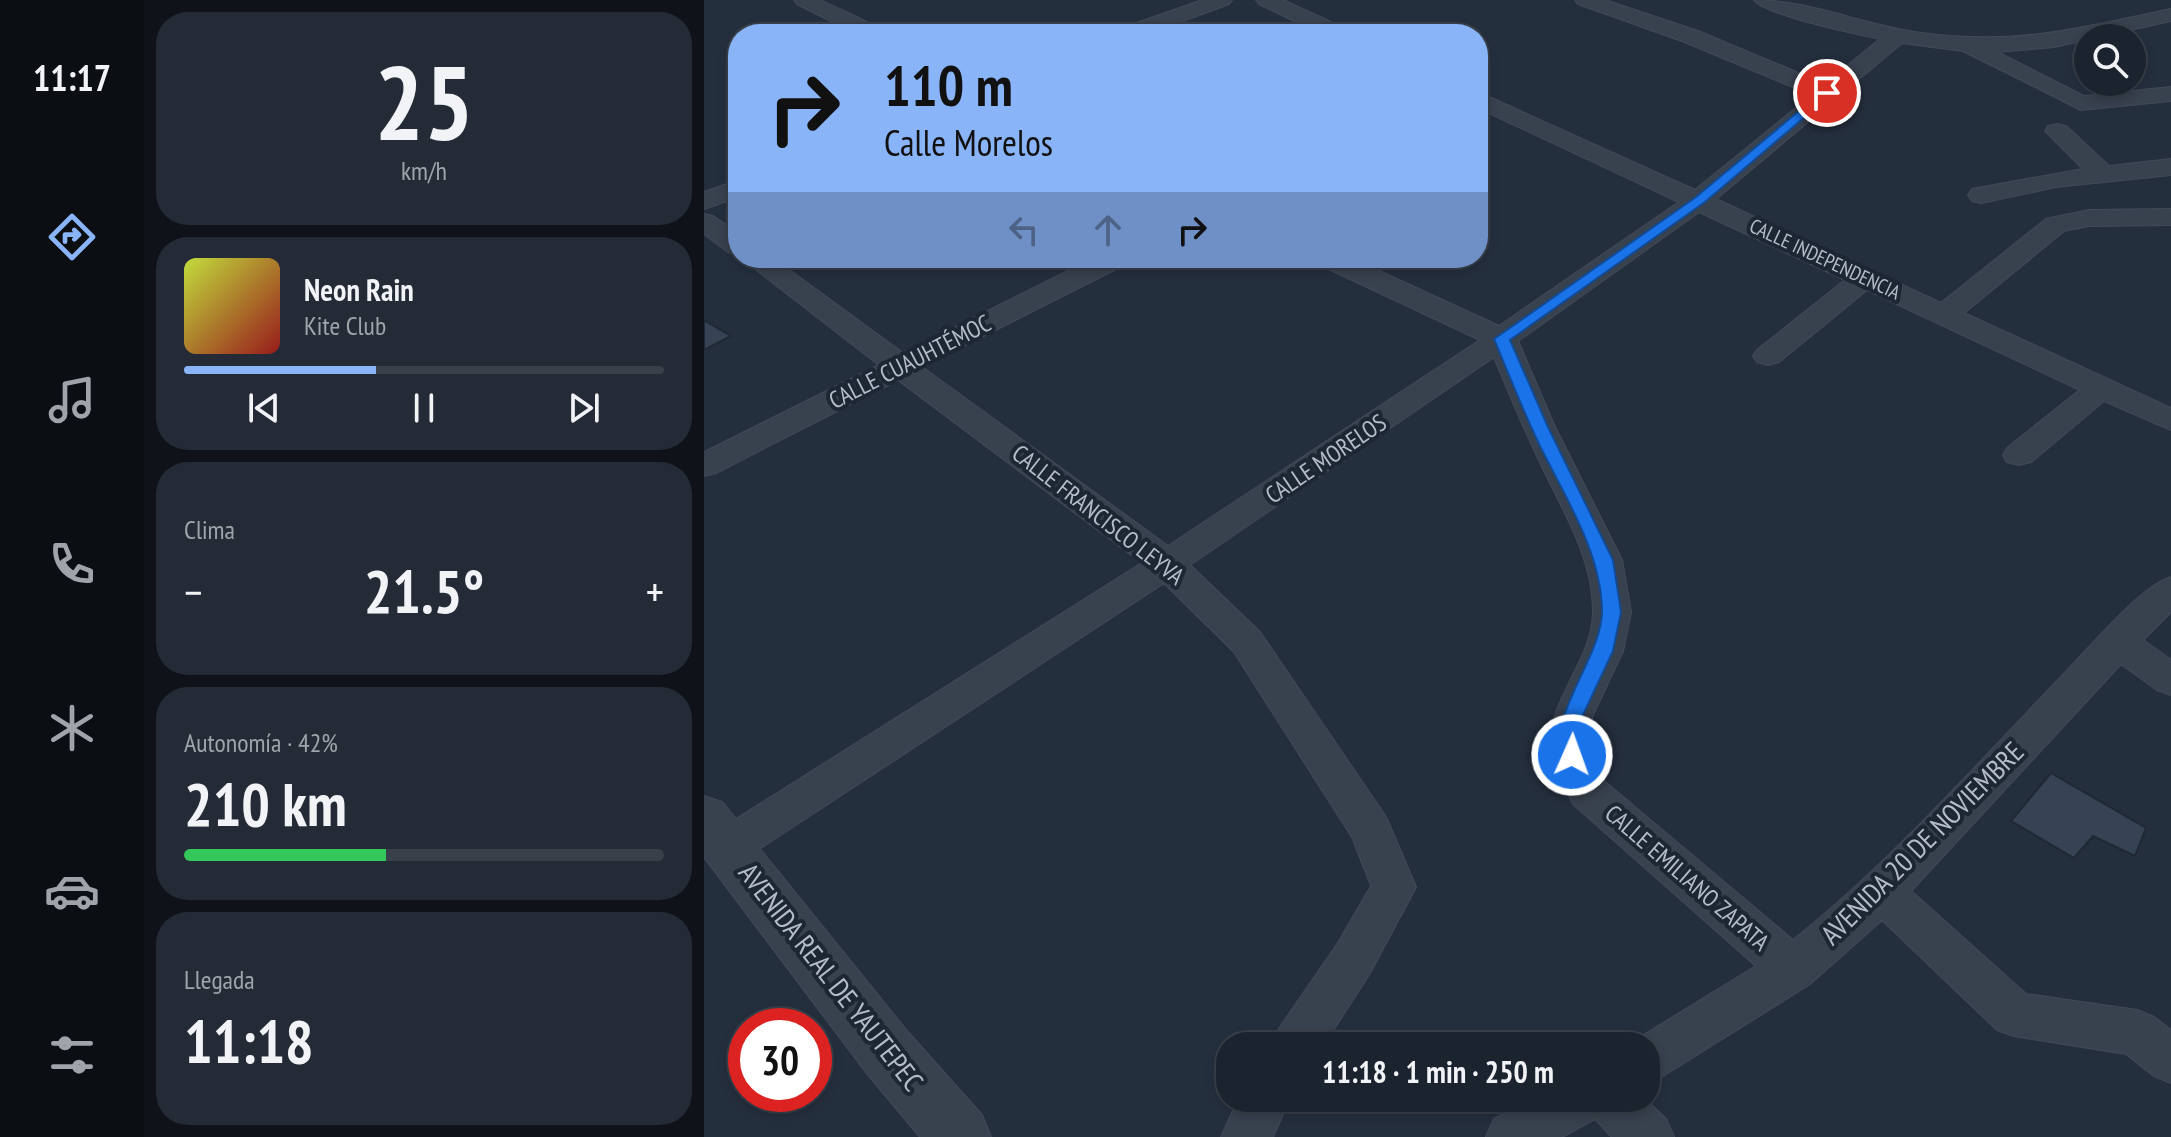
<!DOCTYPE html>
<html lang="es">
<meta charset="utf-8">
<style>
:root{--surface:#1b232e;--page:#242b36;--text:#f1f3f6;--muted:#a0a4aa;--line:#39404a;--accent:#8ab4f8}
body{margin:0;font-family:"PT Sans Narrow",sans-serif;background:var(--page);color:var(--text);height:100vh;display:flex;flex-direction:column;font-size:30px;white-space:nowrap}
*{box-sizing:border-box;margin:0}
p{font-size:26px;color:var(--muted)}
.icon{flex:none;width:44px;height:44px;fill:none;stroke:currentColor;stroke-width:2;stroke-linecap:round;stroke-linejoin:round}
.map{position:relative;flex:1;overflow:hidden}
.panel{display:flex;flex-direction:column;gap:12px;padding:12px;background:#0f1319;width:560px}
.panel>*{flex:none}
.top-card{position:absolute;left:24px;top:24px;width:760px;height:244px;border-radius:32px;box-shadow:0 4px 12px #0003,0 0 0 2px var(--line);background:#8ab4f8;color:#111;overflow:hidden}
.buttons{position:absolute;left:1370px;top:24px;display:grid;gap:16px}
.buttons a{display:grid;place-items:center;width:72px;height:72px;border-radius:50%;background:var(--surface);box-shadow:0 4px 12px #0003,0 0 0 2px var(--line);font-size:40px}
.speed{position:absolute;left:24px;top:1008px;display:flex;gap:16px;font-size:40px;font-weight:700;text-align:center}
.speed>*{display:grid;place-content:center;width:104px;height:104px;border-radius:50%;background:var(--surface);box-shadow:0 4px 12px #0003,0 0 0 2px var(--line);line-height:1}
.speed .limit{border:12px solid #d22;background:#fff;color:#111}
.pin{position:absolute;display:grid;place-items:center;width:68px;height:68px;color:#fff;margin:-34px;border:4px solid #fff;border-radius:50%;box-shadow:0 2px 8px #0007}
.me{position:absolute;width:88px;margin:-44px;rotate:2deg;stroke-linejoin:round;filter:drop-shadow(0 0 6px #0008)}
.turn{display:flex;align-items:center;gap:28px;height:168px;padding:0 24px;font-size:36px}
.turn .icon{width:104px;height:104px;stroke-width:2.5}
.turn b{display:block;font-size:56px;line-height:68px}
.lanes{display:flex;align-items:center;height:76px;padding:0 24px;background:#0003;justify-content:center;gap:40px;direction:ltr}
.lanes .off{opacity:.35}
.big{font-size:60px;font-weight:700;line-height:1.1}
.panel .tile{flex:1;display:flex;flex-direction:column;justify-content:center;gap:12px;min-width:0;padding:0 28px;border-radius:32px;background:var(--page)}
.panel .dial{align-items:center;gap:0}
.dial b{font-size:104px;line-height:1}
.song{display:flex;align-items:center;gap:24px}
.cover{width:96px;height:96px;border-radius:12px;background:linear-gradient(135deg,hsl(70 70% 55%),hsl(0 70% 35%))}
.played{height:8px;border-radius:4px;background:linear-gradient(90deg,var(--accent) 40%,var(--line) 40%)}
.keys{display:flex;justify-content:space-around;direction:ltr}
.heat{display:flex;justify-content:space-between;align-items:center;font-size:44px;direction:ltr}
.charge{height:12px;border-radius:6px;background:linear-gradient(90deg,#34c759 42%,var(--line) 0)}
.trip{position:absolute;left:512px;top:1032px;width:444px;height:80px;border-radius:32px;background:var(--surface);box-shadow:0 4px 12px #0003,0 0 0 2px var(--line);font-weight:700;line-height:80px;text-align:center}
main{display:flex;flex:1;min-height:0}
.menu{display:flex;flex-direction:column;width:144px;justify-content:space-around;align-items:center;background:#0b0e12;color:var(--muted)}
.menu .icon{width:56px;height:56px}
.menu .on{color:var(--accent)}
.menu b{font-size:36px;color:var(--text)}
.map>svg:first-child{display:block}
.building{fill:#364354;stroke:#1f2835;stroke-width:2}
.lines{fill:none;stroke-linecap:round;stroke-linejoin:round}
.minor-casing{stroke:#414a57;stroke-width:2}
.tertiary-casing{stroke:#414a57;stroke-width:2}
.minor{fill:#38414e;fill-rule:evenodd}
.tertiary{fill:#38414e;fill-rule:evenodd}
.route{fill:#1a73e8;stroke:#114b97;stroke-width:2}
.labels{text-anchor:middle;stroke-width:8;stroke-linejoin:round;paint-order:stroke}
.far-street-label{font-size:20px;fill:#b4bcc9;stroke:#1d2633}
.street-label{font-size:24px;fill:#b4bcc9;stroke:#1d2633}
.near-street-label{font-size:28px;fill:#b4bcc9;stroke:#1d2633}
</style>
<main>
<nav class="menu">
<b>11:17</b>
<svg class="icon on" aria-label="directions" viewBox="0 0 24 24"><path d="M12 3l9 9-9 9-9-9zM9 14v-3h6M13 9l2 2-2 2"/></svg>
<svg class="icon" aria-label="music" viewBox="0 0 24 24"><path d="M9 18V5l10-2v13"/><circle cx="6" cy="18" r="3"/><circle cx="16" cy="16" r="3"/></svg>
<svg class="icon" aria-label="phone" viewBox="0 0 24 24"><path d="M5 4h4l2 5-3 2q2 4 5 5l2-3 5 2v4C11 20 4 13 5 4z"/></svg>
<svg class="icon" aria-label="climate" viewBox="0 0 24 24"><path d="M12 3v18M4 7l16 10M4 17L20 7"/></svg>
<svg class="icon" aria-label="car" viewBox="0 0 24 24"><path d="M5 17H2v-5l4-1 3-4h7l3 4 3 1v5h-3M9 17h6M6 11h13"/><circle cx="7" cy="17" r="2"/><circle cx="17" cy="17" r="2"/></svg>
<svg class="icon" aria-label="filters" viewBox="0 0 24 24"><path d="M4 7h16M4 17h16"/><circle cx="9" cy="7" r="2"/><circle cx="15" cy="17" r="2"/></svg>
</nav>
<section class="panel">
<div class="tile dial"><b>25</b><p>km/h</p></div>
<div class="tile">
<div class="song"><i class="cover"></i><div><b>Neon Rain</b><p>Kite Club</p></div></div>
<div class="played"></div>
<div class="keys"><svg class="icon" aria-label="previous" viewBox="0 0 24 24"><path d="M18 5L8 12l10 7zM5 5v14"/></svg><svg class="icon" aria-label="pause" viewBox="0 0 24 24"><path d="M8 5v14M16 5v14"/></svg><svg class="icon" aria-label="next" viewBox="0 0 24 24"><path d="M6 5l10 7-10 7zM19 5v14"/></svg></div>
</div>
<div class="tile"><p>Clima</p>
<div class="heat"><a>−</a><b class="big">21.5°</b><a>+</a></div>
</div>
<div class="tile"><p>Autonomía · 42%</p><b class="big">210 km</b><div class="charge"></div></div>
<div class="tile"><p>Llegada</p><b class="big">11:18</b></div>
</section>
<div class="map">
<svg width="1467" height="1137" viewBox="0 0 1467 1137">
<rect width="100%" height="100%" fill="#242f3e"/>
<!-- building -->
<g class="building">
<polygon points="0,320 27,336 0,350"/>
<polygon points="1347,773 1442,828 1431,856 1389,836 1370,858 1307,821"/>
</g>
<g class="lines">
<defs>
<g id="minor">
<polygon points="90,0 116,0 178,29 181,34 153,34 93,4"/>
<polygon points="498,0 528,0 525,4 444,34 413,34 416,29"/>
<polygon points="552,0 579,0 642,29 645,34 617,34 555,4"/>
<path d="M871,0H901L994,31L1121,84L1176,39C1152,34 1063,15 1050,0C1106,0 1161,26 1218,33C1314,46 1375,28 1467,9V21L1350,47L1293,52L1380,96L1467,87V101L1377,110L1259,51L1198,43L1012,199L1237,303L1342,219L1385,210L1467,209V225L1385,226L1360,231L1260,313L1467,408V430L1400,401L1327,462L1315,465L1303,462L1299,455L1303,448L1376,390L1163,290L1075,362L1064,365L1053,362L1049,356L1053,350L1141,280L995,212L814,341L851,427L918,560L927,612L919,651L888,717L889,755L900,781L1089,940C1186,863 1269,768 1355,679C1380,654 1436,586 1467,577V612L1439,640L1467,660V695L1453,690L1417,664L1207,891L1322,994L1433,1010L1450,1017L1467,1030V1083L1450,1076L1422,1054L1310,1036L1293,1030L1178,920L1106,984L959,1076L942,1083V1046H924L925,1044L1052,966L869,804C862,789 850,770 848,754C839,701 890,663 889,610C889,556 856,506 834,458C818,425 804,391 790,357L486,565L556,632L682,817L712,887L666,973L619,1046H567L574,1030L634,943L667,886L648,837L530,652L460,583L40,859L25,864L10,859L3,846L10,833L438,563L194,380L12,473L0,476V452L175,365L37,258H69L199,353L390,258H426L422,264L218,367L464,546L776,340L614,264L610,258H647L795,326L975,202L774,108V92L991,190L1108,95L978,41L874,4Z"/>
<polygon points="1353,124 1362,126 1405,166 1467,159 1467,175 1352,187 1277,203 1268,201 1264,195 1268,189 1379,169 1341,131 1344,126"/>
<polygon points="34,180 34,197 0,209 0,192"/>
<polygon points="0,214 9,216 34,233 34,254 24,252 0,234"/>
<polygon points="535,1098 586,1098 569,1137 517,1137"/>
<polygon points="830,1098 940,1098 962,1119 970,1137 908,1137 891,1119 858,1137 782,1137 790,1119"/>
</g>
<polygon id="tertiary" points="0,796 18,802 203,1031 278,1115 287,1137 216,1137 161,1071 0,857"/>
</defs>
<!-- minor casing -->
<use href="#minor" class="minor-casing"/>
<!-- tertiary casing -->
<use href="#tertiary" class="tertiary-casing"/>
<!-- minor -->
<use href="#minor" class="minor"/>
<!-- tertiary -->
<use href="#tertiary" class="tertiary"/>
</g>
<!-- route -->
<path class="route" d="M1119,91L1129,93L1001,202L806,340L844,427L909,560L917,612L909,651L878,717V755L875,760L868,763L860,760C839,720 899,657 898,610C897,552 861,497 836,446C819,411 805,375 790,339L992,197Z"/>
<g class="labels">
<!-- far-street labels -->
<g class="far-street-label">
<text transform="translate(1121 259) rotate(25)" y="7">CALLE INDEPENDENCIA</text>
</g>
<!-- street labels -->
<g class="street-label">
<text transform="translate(206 362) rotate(-27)" y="8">CALLE CUAUHTÉMOC</text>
<text transform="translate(622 459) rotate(-34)" y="8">CALLE MORELOS</text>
<text transform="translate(394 515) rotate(38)" y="8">CALLE FRANCISCO LEYVA</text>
<text transform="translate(983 878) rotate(41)" y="8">CALLE EMILIANO ZAPATA</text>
</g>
<!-- near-street labels -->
<g class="near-street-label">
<text transform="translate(1218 843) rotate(-45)" y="10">AVENIDA 20 DE NOVIEMBRE</text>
<text transform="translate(127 977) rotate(52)" y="10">AVENIDA REAL DE YAUTEPEC</text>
</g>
</g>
</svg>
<div class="buttons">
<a><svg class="icon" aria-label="search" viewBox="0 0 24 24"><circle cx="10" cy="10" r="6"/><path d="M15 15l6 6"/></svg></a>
</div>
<div class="speed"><div class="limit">30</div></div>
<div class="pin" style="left:1123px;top:93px;background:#d93025"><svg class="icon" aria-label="arrive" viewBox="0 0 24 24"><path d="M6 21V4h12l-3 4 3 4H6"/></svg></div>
<svg class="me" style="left:868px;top:755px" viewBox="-20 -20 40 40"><circle r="17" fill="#1a73e8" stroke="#fff" stroke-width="3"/><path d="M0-11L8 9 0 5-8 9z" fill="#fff"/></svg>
<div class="trip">11:18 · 1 min · 250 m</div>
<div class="top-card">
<div class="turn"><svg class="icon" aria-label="right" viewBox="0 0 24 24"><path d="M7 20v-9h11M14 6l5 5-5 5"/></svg><div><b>110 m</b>Calle Morelos</div></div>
<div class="lanes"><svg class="icon off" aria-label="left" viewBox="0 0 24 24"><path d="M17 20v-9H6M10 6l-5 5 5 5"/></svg><svg class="icon off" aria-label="ahead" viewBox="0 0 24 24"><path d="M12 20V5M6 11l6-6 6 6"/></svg><svg class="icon" aria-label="right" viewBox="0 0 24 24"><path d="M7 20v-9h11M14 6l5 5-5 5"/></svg></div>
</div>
</div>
</main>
